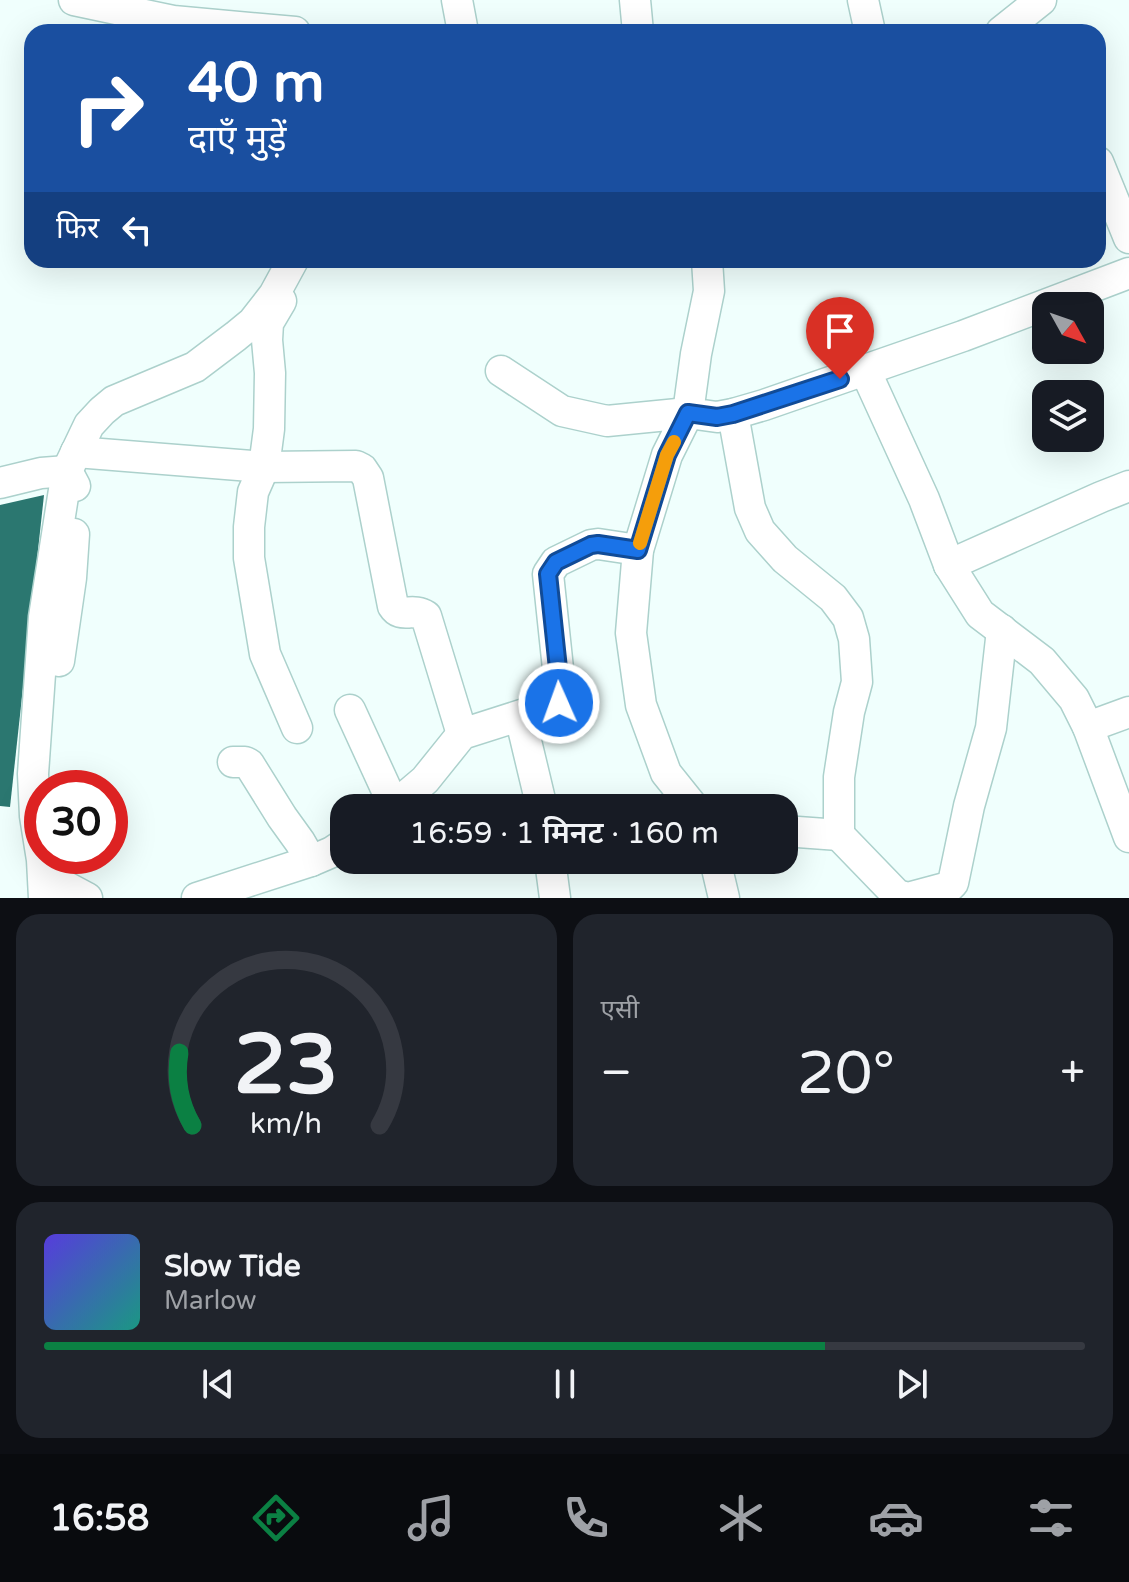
<!DOCTYPE html>
<html lang="hi">
<meta charset="utf-8">
<style>
:root{--surface:#171b24;--page:#20242c;--text:#f1f3f6;--muted:#9ea1a6;--line:#363941;--accent:#0b8043}
body{margin:0;font-family:"Varela Round","Noto Sans Devanagari",sans-serif;background:var(--page);color:var(--text);height:100vh;display:flex;flex-direction:column;font-size:30px;white-space:nowrap}
*{box-sizing:border-box;margin:0}
p{font-size:26px;color:var(--muted)}
.icon{flex:none;width:44px;height:44px;fill:none;stroke:currentColor;stroke-width:2;stroke-linecap:round;stroke-linejoin:round}
.map{position:relative;height:898px;overflow:hidden}
.sheet{display:flex;flex-direction:column;gap:16px;padding:16px;background:#0d0f14;flex:1}
.sheet>*{flex:none}
.guide{position:absolute;left:24px;top:24px;width:1082px;height:244px;border-radius:24px;box-shadow:0 8px 32px #0002;background:#1a4fa0;color:#fff;overflow:hidden}
.needle{width:52px;rotate:130deg}
.buttons{position:absolute;left:1032px;top:292px;display:grid;gap:16px}
.buttons a{display:grid;place-items:center;width:72px;height:72px;border-radius:16px;background:var(--surface);box-shadow:0 8px 32px #0002;font-size:40px}
.speed{position:absolute;left:24px;top:770px;display:flex;gap:16px;font-size:40px;font-weight:700;text-align:center}
.speed>*{display:grid;place-content:center;width:104px;height:104px;border-radius:50%;background:var(--surface);box-shadow:0 8px 32px #0002;line-height:1}
.speed .limit{border:12px solid #d22;background:#fff;color:#111}
.pin{position:absolute;display:grid;place-items:center;width:68px;height:68px;color:#fff;margin:-82px -34px;border-radius:50% 50% 50% 0;rotate:-45deg;box-shadow:0 0 8px #0007}
.pin .icon{rotate:45deg}
.me{position:absolute;width:88px;margin:-44px;rotate:358deg;stroke-linejoin:round;filter:drop-shadow(0 0 6px #0008)}
.turn{display:flex;align-items:center;gap:28px;height:168px;padding:0 32px;font-size:36px}
.turn .icon{width:104px;height:104px;stroke-width:2.5}
.turn b{display:block;font-size:56px;line-height:68px}
.then{display:flex;align-items:center;height:76px;padding:0 32px;background:#0003;gap:16px;font-size:30px}
.big{font-size:60px;font-weight:600;line-height:1.1}
.sheet .card{flex:1;display:flex;flex-direction:column;justify-content:center;gap:12px;min-width:0;padding:0 28px;border-radius:24px;background:var(--page)}
.sheet .dial{align-items:center;gap:0}
.dial svg{height:208px;overflow:visible;fill:none;stroke:var(--line);stroke-width:7;stroke-linecap:round;text-anchor:middle}
.dial text{fill:var(--text);stroke:none}
.song{display:flex;align-items:center;gap:24px}
.cover{width:96px;height:96px;border-radius:12px;background:linear-gradient(135deg,hsl(250 70% 55%),hsl(170 70% 35%))}
.played{height:8px;border-radius:4px;background:linear-gradient(90deg,var(--accent) 75%,var(--line) 75%)}
.keys{display:flex;justify-content:space-around;direction:ltr}
.heat{display:flex;justify-content:space-between;align-items:center;font-size:44px;direction:ltr}
.sheet .tiles{flex:1;display:grid;gap:16px;grid-template-columns:1fr 1fr}
.card:last-child{grid-column:span 2}
.trip{position:absolute;left:330px;top:794px;width:468px;height:80px;border-radius:24px;background:var(--surface);box-shadow:0 8px 32px #0002;font-weight:600;line-height:80px;text-align:center}
.menu{display:flex;height:128px;justify-content:space-around;align-items:center;background:#090b0e;color:var(--muted)}
.menu .icon{width:56px;height:56px}
.menu .current{color:var(--accent)}
.menu b{font-size:36px;color:var(--text)}
.map>svg:first-child{display:block}
.building{fill:#2b7770}
.lines{fill:none;stroke-linecap:round;stroke-linejoin:round}
.minor-casing{stroke:#acd1cc;stroke-width:33}
.minor{stroke:#fff;stroke-width:30}
.route-casing{stroke:#114b97;stroke-width:20}
.route{stroke:#1a73e8;stroke-width:14}
.slow{stroke:#f59e0b;stroke-width:14}
</style>
<div class="map">
<svg width="1129" height="898" viewBox="0 0 1129 898">
<rect width="100%" height="100%" fill="#f0fffd"/>
<!-- building -->
<polygon class="building" points="44,495 10,807 0,806 0,505"/>
<g class="lines">
<defs>
<g id="minor">
<polyline points="74,0 173,21 295,32"/>
<polyline points="457,0 463,32"/>
<polyline points="635,0 638,32"/>
<polyline points="863,0 870,32"/>
<polyline points="1001,32 1041,0"/>
<polyline points="1098,162 1129,238"/>
<polyline points="707,260 709,291 696,354 688,413 717,417 733,414 764,405 963,336 1129,273"/>
<polyline points="281,301 268,323 267,340 270,373 269,429 264,467 253,492 249,527 249,558 265,654 297,728"/>
<polyline points="865,370 924,499 949,565 980,614 1042,661 1074,699 1088,727 1129,837"/>
<polyline points="501,371 562,411 607,421 688,413 667,455 638,550 631,633 641,705 666,773 694,808"/>
<polyline points="733,414 750,508 760,531 785,559 833,598 848,618 854,639 857,682 849,712 839,777 839,835 784,831"/>
<path d="M76,452L264,467L356,466L362,469L368,478L393,606C401,619 412,607 426,616L462,734"/>
<polyline points="0,483 41,473 67,471 75,486"/>
<polyline points="949,565 1101,497 1129,486"/>
<polyline points="59,661 71,578 74,534"/>
<polyline points="350,710 394,806"/>
<polyline points="520,716 542,808"/>
<polyline points="1088,727 1129,712"/>
<polyline points="233,762 245,762 249,764 282,817 300,842 311,861"/>
<polyline points="392,808 425,780 462,734 559,703 561,697 548,574 556,562 591,545 598,544 638,550"/>
<polyline points="839,835 897,895 908,898 949,887 953,883 969,806 991,728 1002,630"/>
<polyline points="550,860 555,898"/>
<polyline points="715,860 724,898"/>
<polyline points="57,882 87,898"/>
<polyline points="44,898 42,860 35,816 33,774 44,617 67,471 89,425 102,411 114,401 195,367 236,336 253,322 274,295 293,260"/>
<polyline points="197,898 311,861 332,852 344,844"/>
</g>
</defs>
<!-- minor casing -->
<use href="#minor" class="minor-casing"/>
<!-- minor -->
<use href="#minor" class="minor"/>
</g>
<g class="lines">
<defs>
<polyline id="route" points="559,703 561,697 548,574 556,562 591,545 598,544 638,550 667,455 688,413 717,417 733,414 840,379"/>
</defs>
<!-- route casing -->
<use href="#route" class="route-casing"/>
<!-- route -->
<use href="#route" class="route"/>
<!-- slow -->
<polyline class="slow" points="640,543 667,455 674,442"/>
</g>
</svg>
<div class="buttons">
<a><svg class="needle" viewBox="-14 -14 28 28"><path d="M0-13l5 13h-10z" fill="#e53935"/><path d="M0 13l5-13h-10z" fill="#9ea1a6"/></svg></a>
<a><svg class="icon" aria-label="layers" viewBox="0 0 24 24"><path d="M12 4l9 5-9 5-9-5zM3 14l9 5 9-5"/></svg></a>
</div>
<div class="speed"><div class="limit">30</div></div>
<div class="pin" style="left:840px;top:379px;background:#d93025"><svg class="icon" aria-label="arrive" viewBox="0 0 24 24"><path d="M6 21V4h12l-3 4 3 4H6"/></svg></div>
<svg class="me" style="left:559px;top:703px" viewBox="-20 -20 40 40"><circle r="17" fill="#1a73e8" stroke="#fff" stroke-width="3"/><path d="M0-11L8 9 0 5-8 9z" fill="#fff"/></svg>
<div class="trip">16:59 · 1 मिनट · 160 m</div>
<div class="guide">
<div class="turn"><svg class="icon" aria-label="right" viewBox="0 0 24 24"><path d="M7 20v-9h11M14 6l5 5-5 5"/></svg><div><b>40 m</b>दाएँ मुड़ें</div></div>
<div class="then">फिर<svg class="icon" aria-label="left" viewBox="0 0 24 24"><path d="M17 20v-9H6M10 6l-5 5 5 5"/></svg></div>
</div>
</div>
<section class="sheet">
<div class="tiles">
<div class="card dial"><svg viewBox="0 0 100 80">
<path d="M14 69A42 42 0 1 1 86 69"/>
<path d="M14 69A42 42 0 0 1 9 41" stroke="#0b8043"/>
<text x="50" y="56" font-size="32" font-weight="700">23</text>
<text x="50" y="72" font-size="11">km/h</text>
</svg></div>
<div class="card"><p>एसी</p>
<div class="heat"><a>−</a><b class="big">20°</b><a>+</a></div>
</div>
<div class="card">
<div class="song"><i class="cover"></i><div><b>Slow Tide</b><p>Marlow</p></div></div>
<div class="played"></div>
<div class="keys"><svg class="icon" aria-label="previous" viewBox="0 0 24 24"><path d="M18 5L8 12l10 7zM5 5v14"/></svg><svg class="icon" aria-label="pause" viewBox="0 0 24 24"><path d="M8 5v14M16 5v14"/></svg><svg class="icon" aria-label="next" viewBox="0 0 24 24"><path d="M6 5l10 7-10 7zM19 5v14"/></svg></div>
</div>
</div>
</section>
<nav class="menu">
<b>16:58</b>
<svg class="icon current" aria-label="directions" viewBox="0 0 24 24"><path d="M12 3l9 9-9 9-9-9zM9 14v-3h6M13 9l2 2-2 2"/></svg>
<svg class="icon" aria-label="music" viewBox="0 0 24 24"><path d="M9 18V5l10-2v13"/><circle cx="6" cy="18" r="3"/><circle cx="16" cy="16" r="3"/></svg>
<svg class="icon" aria-label="phone" viewBox="0 0 24 24"><path d="M5 4h4l2 5-3 2q2 4 5 5l2-3 5 2v4C11 20 4 13 5 4z"/></svg>
<svg class="icon" aria-label="climate" viewBox="0 0 24 24"><path d="M12 3v18M4 7l16 10M4 17L20 7"/></svg>
<svg class="icon" aria-label="car" viewBox="0 0 24 24"><path d="M5 17H2v-5l4-1 3-4h7l3 4 3 1v5h-3M9 17h6M6 11h13"/><circle cx="7" cy="17" r="2"/><circle cx="17" cy="17" r="2"/></svg>
<svg class="icon" aria-label="filters" viewBox="0 0 24 24"><path d="M4 7h16M4 17h16"/><circle cx="9" cy="7" r="2"/><circle cx="15" cy="17" r="2"/></svg>
</nav>
